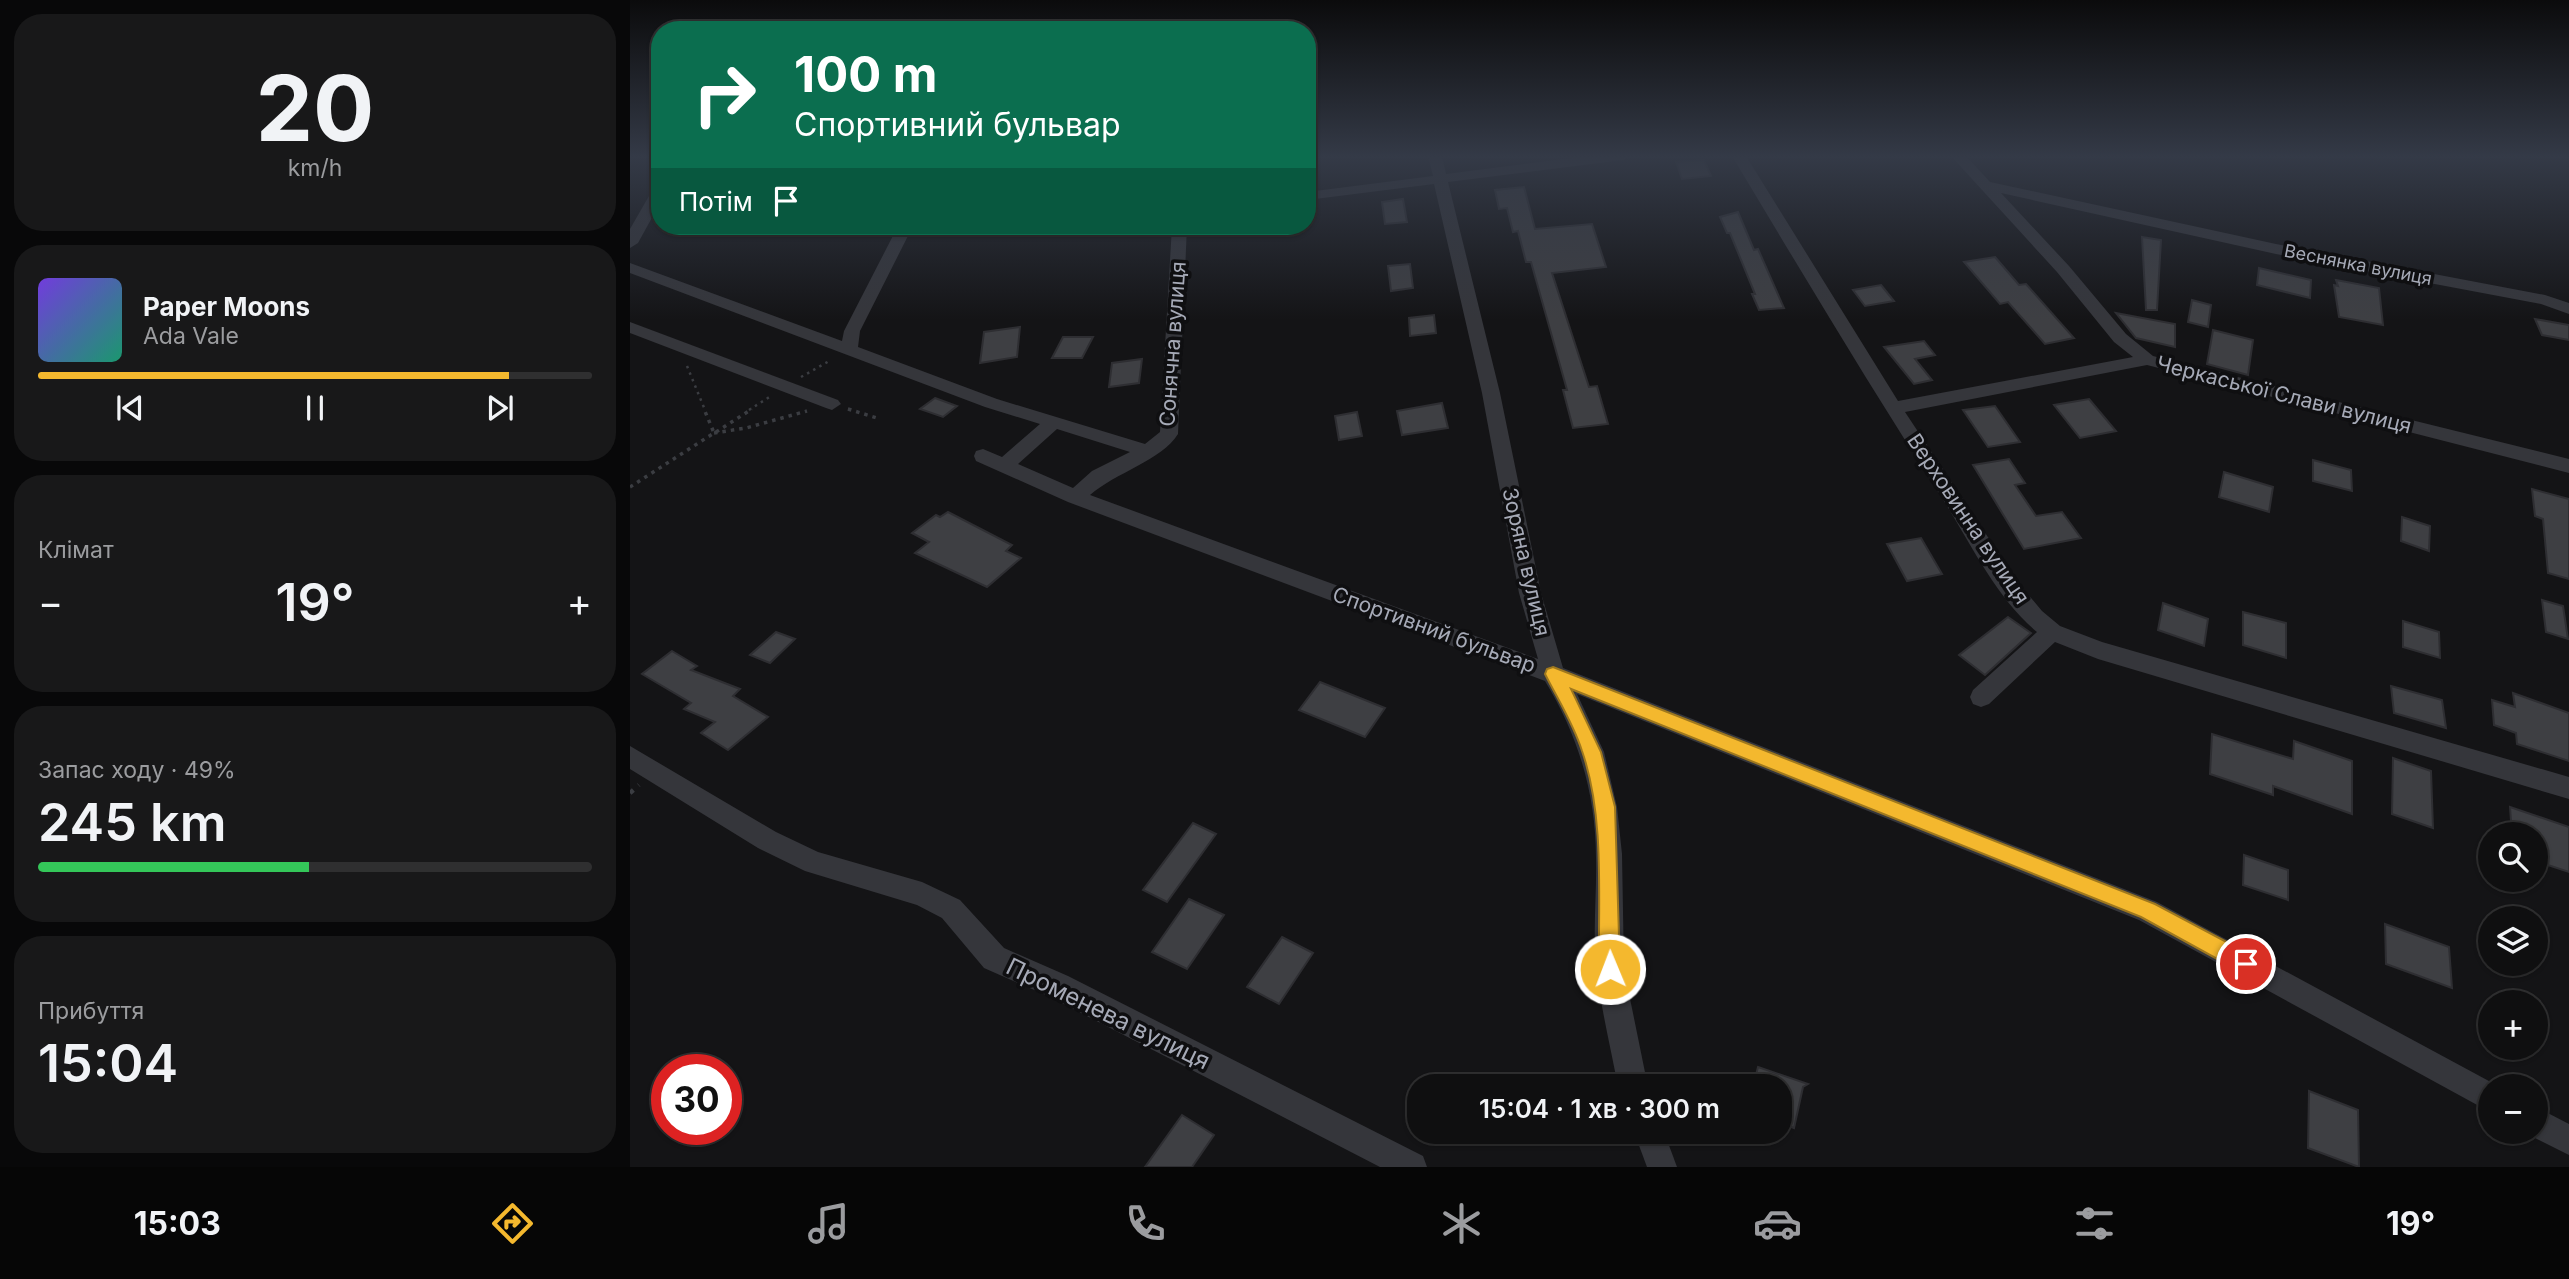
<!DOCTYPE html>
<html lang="uk">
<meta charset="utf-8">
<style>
:root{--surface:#0f0f10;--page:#181819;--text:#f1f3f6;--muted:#9b9c9f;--line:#2f2f30;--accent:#f4b82e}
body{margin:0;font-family:Inter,sans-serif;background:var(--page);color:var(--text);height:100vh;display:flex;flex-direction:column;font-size:26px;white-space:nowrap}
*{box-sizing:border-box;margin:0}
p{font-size:23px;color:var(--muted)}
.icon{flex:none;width:38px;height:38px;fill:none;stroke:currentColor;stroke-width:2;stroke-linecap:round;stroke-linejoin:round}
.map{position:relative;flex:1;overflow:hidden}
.sheet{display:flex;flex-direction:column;gap:14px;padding:14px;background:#080809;width:630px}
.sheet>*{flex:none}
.guide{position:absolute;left:21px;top:21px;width:665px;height:214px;border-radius:28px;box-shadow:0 2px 5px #0004,0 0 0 2px var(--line);background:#0b6e4f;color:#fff;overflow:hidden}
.fabs{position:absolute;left:1848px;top:822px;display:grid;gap:14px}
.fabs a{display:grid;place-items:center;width:70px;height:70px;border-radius:50%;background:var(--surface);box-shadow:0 2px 5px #0004,0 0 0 2px var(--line);font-size:35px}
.speed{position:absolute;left:21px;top:1054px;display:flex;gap:14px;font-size:35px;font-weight:700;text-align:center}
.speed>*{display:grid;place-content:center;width:91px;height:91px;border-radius:50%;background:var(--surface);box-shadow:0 2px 5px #0004,0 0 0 2px var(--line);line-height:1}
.speed .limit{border:10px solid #d22;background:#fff;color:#111}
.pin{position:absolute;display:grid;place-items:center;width:60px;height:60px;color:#fff;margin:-30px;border:4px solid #fff;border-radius:50%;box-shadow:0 2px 7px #0007}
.me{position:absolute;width:77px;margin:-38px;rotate:359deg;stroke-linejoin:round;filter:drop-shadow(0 0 5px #0008)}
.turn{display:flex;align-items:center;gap:24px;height:147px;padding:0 28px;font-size:32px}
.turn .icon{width:91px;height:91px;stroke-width:2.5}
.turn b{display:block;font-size:49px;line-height:60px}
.then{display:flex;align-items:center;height:66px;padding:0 28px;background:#0003;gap:14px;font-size:26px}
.big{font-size:52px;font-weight:600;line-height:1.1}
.sheet .card{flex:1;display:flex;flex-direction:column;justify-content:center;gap:10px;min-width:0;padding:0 24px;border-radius:28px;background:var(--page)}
.sheet .dial{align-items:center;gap:0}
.dial b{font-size:91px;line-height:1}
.song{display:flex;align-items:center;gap:21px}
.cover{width:84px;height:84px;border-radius:10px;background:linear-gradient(135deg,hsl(260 70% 55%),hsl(160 70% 35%))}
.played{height:7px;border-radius:4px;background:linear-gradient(90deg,var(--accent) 85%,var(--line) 85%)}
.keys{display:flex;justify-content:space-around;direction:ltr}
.heat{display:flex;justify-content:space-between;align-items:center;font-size:38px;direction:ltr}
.charge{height:10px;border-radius:5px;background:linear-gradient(90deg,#34c759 49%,var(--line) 0)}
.trip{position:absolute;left:777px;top:1074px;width:385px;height:70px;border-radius:28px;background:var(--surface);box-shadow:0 2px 5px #0004,0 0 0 2px var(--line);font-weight:600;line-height:70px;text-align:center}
.tabs{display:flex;height:112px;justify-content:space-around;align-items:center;background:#060606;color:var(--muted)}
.tabs .icon{width:49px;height:49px}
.tabs .selected{color:var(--accent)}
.tabs b{font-size:32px;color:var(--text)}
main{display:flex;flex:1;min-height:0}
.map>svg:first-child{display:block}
.building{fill:#3e3f43;stroke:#2e2e32;stroke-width:2}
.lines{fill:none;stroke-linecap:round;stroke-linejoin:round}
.path-far2{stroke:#3b3d42;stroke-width:2.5;stroke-dasharray:2.5 4.5;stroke-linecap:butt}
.path-far1{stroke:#3b3d42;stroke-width:3.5;stroke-dasharray:3.5 5;stroke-linecap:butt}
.path{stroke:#3b3d42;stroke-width:4.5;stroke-dasharray:4.5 7;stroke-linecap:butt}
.minor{fill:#35363b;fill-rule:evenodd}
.route{fill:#f4b82e;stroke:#9f781e;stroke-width:2}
.labels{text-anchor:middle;stroke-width:7;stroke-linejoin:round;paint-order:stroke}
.far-street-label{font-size:18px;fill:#a6aab7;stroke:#0f0f11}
.street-label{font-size:21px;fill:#a6aab7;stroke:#0f0f11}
.near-street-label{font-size:24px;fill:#a6aab7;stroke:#0f0f11}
</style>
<main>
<section class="sheet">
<div class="card dial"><b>20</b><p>km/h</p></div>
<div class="card">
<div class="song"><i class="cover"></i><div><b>Paper Moons</b><p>Ada Vale</p></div></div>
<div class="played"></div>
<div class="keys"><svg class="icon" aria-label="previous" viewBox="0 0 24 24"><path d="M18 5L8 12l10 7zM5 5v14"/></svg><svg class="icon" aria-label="pause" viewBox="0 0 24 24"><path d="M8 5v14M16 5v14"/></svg><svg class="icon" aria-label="next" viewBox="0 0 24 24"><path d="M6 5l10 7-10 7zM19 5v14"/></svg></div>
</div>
<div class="card"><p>Клімат</p>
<div class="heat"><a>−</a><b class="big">19°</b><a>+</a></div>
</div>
<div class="card"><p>Запас ходу · 49%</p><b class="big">245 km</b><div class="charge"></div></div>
<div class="card"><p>Прибуття</p><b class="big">15:04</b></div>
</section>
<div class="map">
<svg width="1939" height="1167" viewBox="0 0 1939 1167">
<rect width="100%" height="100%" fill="#141416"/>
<!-- building -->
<g class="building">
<polygon points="1074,160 1081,176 1052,179 1046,162"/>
<polygon points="894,187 905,229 962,224 976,267 922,273 959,387 967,386 978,424 943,428 933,390 937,390 901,262 896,262 888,231 883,232 877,208 869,209 865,190"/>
<polygon points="773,199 777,222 755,224 752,202"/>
<polygon points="1108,212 1124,250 1128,249 1154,308 1129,310 1122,294 1125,294 1100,233 1097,233 1090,217"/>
<polygon points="1512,237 1531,240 1527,310 1516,310"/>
<polygon points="1365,257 1389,285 1396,284 1444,338 1415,344 1378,302 1370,304 1334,262"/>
<polygon points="780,264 783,288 761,291 758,266"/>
<polygon points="1629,268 1681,280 1680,298 1627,285"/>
<polygon points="1706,280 1749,288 1753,325 1709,317 1704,285 1708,286"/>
<polygon points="1251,285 1264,301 1235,306 1223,290"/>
<polygon points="1562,300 1581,305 1578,327 1558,322"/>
<polygon points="1486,313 1545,324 1545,347 1506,338"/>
<polygon points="804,315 806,333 780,336 779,318"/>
<polygon points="1905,319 1939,325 1939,340 1912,335"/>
<polygon points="390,327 387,357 350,363 354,332"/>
<polygon points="1583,330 1623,340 1618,375 1577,364"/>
<polygon points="433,337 463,337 452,358 422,358"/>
<polygon points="1294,341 1305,355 1285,359 1302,380 1284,384 1254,347"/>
<polygon points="512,359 509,383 479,387 482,363"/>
<polygon points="305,398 327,406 313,417 290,409"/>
<polygon points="1459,399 1486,431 1450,438 1424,405"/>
<polygon points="812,403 818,428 772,435 767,411"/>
<polygon points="1365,406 1390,442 1358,447 1333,410"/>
<polygon points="727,412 732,436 709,440 705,416"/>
<polygon points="1379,459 1395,483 1385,485 1406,516 1432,512 1451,538 1394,549 1343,465"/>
<polygon points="1683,460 1721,470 1722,491 1683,481"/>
<polygon points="1594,472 1643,487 1639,512 1589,497"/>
<polygon points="1902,489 1939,499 1939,579 1918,573 1913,519 1905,516"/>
<polygon points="318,512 382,545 376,551 391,558 357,587 285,553 299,542 282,533 306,515 310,517"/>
<polygon points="1772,517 1800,526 1799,551 1771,541"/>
<polygon points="1291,538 1312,574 1277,581 1257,544"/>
<polygon points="1912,600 1933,606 1938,639 1916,632"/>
<polygon points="1533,603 1578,619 1574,646 1528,630"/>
<polygon points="1613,612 1656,623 1656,658 1613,645"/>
<polygon points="1378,617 1401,633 1355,675 1329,655"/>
<polygon points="1773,621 1809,632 1810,658 1773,647"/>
<polygon points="146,632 165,639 140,663 120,655"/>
<polygon points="42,651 67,666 61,670 110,689 103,696 138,717 98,750 71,733 85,722 54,709 61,703 12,674"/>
<polygon points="690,682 755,708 735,737 669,710"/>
<polygon points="1761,686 1812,700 1816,728 1764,713"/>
<polygon points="1883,693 1939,713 1939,761 1887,744 1886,733 1864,725 1862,700 1885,707"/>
<polygon points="1582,734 1663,759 1664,741 1722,761 1722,814 1643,786 1643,795 1580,774"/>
<polygon points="1763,758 1801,771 1803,828 1762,814"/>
<polygon points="1880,807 1939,827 1939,872 1906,861 1906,835 1882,835"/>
<polygon points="563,823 586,834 537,902 513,890"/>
<polygon points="1614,855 1658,870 1658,900 1613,885"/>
<polygon points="559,899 594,915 557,969 522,952"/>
<polygon points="1755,924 1819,947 1822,988 1756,964"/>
<polygon points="652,937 683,953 649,1004 617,987"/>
<polygon points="1128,1067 1178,1084 1173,1087 1164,1128 1150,1122 1150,1087 1123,1087"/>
<polygon points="1679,1091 1728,1110 1729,1167 1678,1148"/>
<polygon points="552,1115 584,1135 562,1167 515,1167"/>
</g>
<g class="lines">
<!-- path-far2 -->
<g class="path-far2">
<polyline points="57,366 75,410"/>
<polyline points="171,377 201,360"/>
<polyline points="218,409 223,410"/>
<polyline points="119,410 141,396"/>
</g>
<!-- path-far1 -->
<g class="path-far1">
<polyline points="218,409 247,418"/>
<polyline points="86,432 122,409"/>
<polyline points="84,433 116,428 177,411"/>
<polyline points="0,487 84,433 74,409"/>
</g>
<!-- path -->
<polyline class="path" points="0,793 9,785"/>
<!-- minor -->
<g class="minor">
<path d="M798,156H812L816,174L957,156H1000L993,160L818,182L870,393L911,593L933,668L1527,902L1870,1087H1860V1112L1509,920L947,694L974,752L987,807L992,854L994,969L1018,1087H988C981,1048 971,1010 967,971C962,934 967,895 966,858C966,794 948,735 915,681L438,502L346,461L344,456L346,451L353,449L372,457L410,424L355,407L0,273V263L212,341L214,331L268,226H283L230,331L228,347L367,399L515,444L530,432L542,226H557L548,434C532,460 485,473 460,495L908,659L889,593L852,393L804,184L677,200V192L803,176ZM427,429L500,452L462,471L443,488L388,464Z"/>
<path d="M1102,156H1116L1268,401L1503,357L1484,342L1427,272L1321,156H1336L1360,182L1646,244L1915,295L1939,303V314L1911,304L1646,254L1371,193L1439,266L1496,334L1523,356L1939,459V473L1517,365L1275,412L1387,581L1412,611L1430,626L1472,642L1939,777V799L1468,659L1425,642L1359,704L1351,707L1343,704L1340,697L1343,690L1407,632C1366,598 1340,542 1312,498C1239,385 1171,271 1102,156Z"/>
<polygon points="30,185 30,203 8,243 0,248 0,229 23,189"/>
<polygon points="0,322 208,400 211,404 202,410 196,408 0,333"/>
<polygon points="0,746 146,832 188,852 292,882 330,900 374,948 438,976 793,1156 797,1167 750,1167 418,996 354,968 312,918 287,905 175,871 128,848 0,769"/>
<polygon points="1906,1107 1939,1124 1939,1155 1895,1133 1906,1132"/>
<polygon points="1004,1132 1034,1132 1047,1167 1017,1167"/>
</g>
</g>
<!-- sky -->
<linearGradient id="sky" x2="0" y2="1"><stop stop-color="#0b0b0c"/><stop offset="0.49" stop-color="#343a47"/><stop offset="1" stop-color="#343a47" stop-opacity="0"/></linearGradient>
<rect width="1939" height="320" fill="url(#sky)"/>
<!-- route -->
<path class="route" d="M923,667L1525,904L1623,956L1626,964L1623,971L1616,974L1609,971L1511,917L941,689L971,752L985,807L990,969L987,976L980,979L972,976L969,969C968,899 975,817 952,751C943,723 928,700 915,674L917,669Z"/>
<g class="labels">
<!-- far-street labels -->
<g class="far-street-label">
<text transform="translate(1728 265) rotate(11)" y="6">Веснянка вулиця</text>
</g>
<!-- street labels -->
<g class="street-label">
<text transform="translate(543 344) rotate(-86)" y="7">Сонячна вулиця</text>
<text transform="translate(1654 395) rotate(14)" y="7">Черкаської Слави вулиця</text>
<text transform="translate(1338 519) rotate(56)" y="7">Верховинна вулиця</text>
<text transform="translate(896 562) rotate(77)" y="7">Зоряна вулиця</text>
<text transform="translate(804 630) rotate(20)" y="7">Спортивний бульвар</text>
</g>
<!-- near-street labels -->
<g class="near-street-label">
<text transform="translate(478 1014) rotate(26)" y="8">Променева вулиця</text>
</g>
</g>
</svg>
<div class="fabs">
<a><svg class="icon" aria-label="search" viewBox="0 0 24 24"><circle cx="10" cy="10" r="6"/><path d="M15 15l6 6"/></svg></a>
<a><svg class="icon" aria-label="layers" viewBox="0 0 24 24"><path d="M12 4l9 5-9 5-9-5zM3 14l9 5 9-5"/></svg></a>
<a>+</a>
<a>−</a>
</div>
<div class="speed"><div class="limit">30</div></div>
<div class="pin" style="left:1616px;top:964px;background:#d93025"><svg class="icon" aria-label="arrive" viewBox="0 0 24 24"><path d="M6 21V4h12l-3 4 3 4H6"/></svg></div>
<svg class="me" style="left:980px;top:969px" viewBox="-20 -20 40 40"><circle r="17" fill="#f4b82e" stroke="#fff" stroke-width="3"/><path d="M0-11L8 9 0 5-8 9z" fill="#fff"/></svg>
<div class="trip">15:04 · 1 хв · 300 m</div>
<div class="guide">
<div class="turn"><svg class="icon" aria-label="right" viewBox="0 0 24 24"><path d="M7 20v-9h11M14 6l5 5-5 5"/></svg><div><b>100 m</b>Спортивний бульвар</div></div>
<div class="then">Потім<svg class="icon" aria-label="arrive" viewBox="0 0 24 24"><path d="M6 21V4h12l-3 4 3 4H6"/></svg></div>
</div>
</div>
</main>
<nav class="tabs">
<b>15:03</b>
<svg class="icon selected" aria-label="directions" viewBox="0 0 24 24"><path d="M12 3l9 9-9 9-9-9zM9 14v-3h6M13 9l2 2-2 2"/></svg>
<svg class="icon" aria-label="music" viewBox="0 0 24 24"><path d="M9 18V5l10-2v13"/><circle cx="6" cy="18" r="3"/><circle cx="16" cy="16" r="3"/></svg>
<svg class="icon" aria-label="phone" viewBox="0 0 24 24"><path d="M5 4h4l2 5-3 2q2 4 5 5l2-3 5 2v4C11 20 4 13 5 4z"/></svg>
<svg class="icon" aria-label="climate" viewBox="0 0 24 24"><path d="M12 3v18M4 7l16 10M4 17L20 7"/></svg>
<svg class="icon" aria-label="car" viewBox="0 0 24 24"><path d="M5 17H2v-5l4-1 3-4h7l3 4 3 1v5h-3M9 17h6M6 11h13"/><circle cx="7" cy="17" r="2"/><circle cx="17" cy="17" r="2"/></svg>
<svg class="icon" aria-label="filters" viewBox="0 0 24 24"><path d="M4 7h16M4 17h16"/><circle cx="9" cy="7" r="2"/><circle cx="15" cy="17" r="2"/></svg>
<b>19°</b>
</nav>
